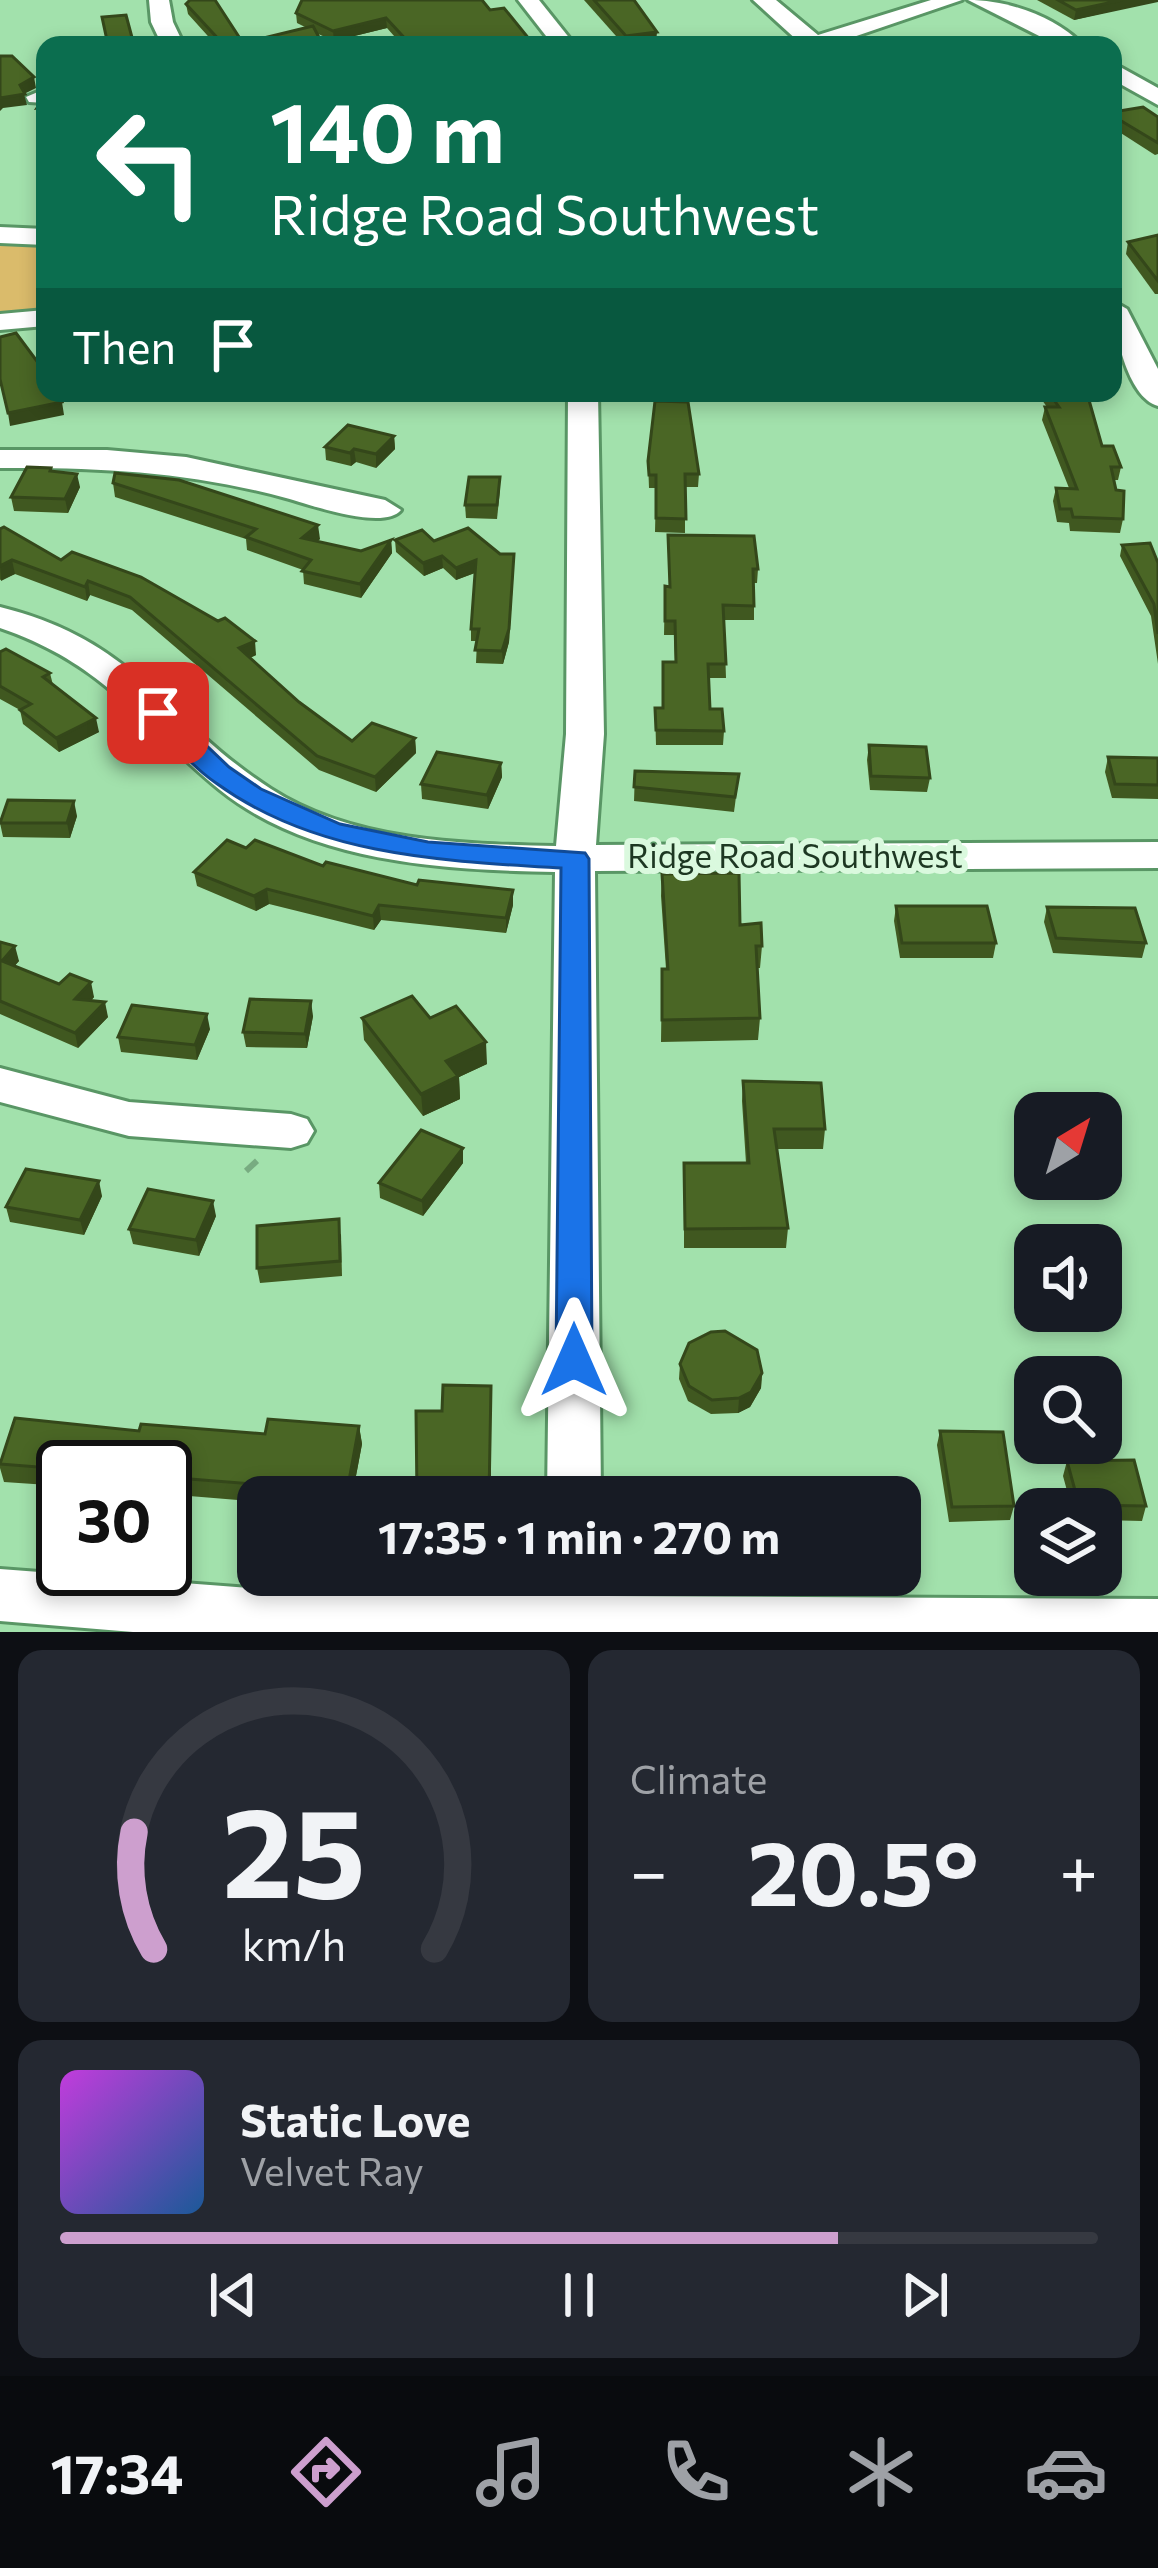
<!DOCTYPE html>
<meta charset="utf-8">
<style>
:root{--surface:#171b24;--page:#242831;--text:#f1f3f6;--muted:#9ea1a6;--line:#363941;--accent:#cd9fce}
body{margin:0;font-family:Commissioner,sans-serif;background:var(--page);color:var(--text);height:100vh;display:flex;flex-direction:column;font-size:45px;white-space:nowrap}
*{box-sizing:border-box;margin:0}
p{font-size:39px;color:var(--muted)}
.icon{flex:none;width:66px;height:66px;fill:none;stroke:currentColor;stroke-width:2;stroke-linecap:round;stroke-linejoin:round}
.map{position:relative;height:1632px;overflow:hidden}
.side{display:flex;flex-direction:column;gap:18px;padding:18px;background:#0d0f14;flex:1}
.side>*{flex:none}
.hud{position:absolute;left:36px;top:36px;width:1086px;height:366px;border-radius:24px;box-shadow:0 6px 18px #0003;background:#0b6e4f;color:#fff;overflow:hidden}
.needle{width:78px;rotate:38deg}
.tools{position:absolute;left:1014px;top:1092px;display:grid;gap:24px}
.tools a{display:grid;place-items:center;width:108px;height:108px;border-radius:24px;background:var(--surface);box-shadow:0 6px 18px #0003;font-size:60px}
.speed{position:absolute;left:36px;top:1440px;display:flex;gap:24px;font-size:60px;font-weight:700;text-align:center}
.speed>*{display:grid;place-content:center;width:156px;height:156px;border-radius:50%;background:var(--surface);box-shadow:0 6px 18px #0003;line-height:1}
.speed .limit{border:6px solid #111;border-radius:18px;background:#fff;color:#111}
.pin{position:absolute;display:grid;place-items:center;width:102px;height:102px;color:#fff;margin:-51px;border-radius:24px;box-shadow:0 6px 18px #0006}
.me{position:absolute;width:132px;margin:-66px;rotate:0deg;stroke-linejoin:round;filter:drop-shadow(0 0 9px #0008)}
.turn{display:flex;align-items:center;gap:42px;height:252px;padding:0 36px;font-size:54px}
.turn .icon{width:156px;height:156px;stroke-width:2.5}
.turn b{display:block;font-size:84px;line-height:102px}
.then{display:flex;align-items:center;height:114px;padding:0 36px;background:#0003;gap:24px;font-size:45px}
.big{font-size:90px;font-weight:700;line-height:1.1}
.side .tile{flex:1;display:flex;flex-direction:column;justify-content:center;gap:18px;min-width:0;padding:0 42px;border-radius:24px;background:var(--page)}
.side .dial{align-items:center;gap:0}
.dial svg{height:312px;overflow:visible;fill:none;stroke:var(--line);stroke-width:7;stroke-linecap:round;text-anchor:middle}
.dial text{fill:var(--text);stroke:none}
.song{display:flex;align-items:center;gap:36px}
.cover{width:144px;height:144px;border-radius:18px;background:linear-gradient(135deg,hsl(290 70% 55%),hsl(210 70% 35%))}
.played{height:12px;border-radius:6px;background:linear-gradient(90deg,var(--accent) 75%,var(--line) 75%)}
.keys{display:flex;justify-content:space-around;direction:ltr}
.heat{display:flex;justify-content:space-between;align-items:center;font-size:66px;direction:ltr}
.side .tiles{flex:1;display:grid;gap:18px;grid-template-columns:1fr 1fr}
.tile:last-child{grid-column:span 2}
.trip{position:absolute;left:237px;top:1476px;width:684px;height:120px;border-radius:24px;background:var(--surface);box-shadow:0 6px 18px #0003;font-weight:700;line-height:120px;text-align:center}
.tabs{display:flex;height:192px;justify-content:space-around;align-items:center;background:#090b0e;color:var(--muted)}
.tabs .icon{width:84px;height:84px}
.tabs .on{color:var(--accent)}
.tabs b{font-size:54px;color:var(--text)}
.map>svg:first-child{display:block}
.green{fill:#dabb6b}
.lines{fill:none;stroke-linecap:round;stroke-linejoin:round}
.minor-casing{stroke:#599665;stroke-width:6}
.path{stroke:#78ac81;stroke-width:6;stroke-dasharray:15 8;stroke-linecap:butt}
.minor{fill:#fff;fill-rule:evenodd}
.wall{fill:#405820}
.shaded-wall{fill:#34471a}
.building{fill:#4a6625;stroke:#34471a;stroke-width:3}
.route{fill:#1a73e8;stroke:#114b97;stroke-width:3}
.labels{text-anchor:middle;stroke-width:12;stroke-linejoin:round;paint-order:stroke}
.street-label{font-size:33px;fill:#1d3722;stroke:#daf9de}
</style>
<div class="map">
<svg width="1158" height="1632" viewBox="0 0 1158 1632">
<rect width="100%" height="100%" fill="#a2e1ac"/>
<!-- green -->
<polygon class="green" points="0,245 45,246 45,308 0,313"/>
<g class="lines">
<defs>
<g id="minor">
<polygon points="149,0 169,0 173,22 184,45 162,45 151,22"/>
<polygon points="518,0 539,0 575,45 553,45"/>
<polygon points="753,0 776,0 818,35 931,0 962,0 830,45 797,45 799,42"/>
<path d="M968,0C1008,0 1054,16 1083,45H1057Z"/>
<polygon points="1113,63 1158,88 1158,105 1113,80"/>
<polygon points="45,89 45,103 29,102 26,97"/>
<polygon points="0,227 45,229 45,245 0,243"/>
<path d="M1113,301L1127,309L1158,369V406C1127,398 1113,328 1113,301Z"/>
<polygon points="45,310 45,326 0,330 0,314"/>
<path d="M568,393H598L604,734L596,845L1158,842V868L595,871L601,1497H547L555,872C444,870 311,863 220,790C139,724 106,664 0,628V607C138,641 165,721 271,789C353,842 462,844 556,846L566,734Z"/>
<path d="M0,450H107L186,457L385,500L401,510C384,531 311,505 286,498C191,472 98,467 0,468Z"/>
<polygon points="0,1068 129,1102 291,1114 307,1119 314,1131 307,1143 291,1148 129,1136 0,1102"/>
<polygon points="0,1569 329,1594 545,1595 546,1575 602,1575 602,1596 1158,1599 1158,1632 133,1632 0,1621"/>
</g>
</defs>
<!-- minor casing -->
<use href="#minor" class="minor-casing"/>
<!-- path -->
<polyline class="path" points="246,1171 259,1159"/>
<!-- minor -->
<use href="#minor" class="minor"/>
</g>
<!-- wall -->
<g class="wall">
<polygon points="584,0 634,0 656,43 624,45"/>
<polygon points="1037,0 1158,0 1074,20"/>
<polygon points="186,4 243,43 307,28 297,23 296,13 490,10 534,45 402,45 387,28 334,41 316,33 323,45 216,45 188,14"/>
<polygon points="45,96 45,118 39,119 37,108"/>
<polygon points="1113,112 1158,117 1158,154 1155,155 1113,128"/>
<polygon points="1158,235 1158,294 1155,294 1126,254 1128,242"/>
<polygon points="1037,393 1087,393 1102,446 1121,467 1118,480 1114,480 1123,519 1120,533 1070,531 1069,523 1057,522 1053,501 1056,488 1069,488 1042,420 1045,407 1047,407"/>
<polygon points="394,436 395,449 376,468 356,462 351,466 326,460 325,447"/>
<polygon points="648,461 699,474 698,487 685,487 685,533 655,532 656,488 649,488"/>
<polygon points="52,471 80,487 68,513 14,511 11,497"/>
<polygon points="113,483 320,539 317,541 361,551 391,540 392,553 361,598 304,584 303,570 247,550 246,539 115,497"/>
<polygon points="500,490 497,519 466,518 465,505"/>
<polygon points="0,529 256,655 250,658 299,702 352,741 415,738 416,753 376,792 319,770 132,610 90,595 87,601 15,574 0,580"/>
<polygon points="668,535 758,569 757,583 754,583 754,620 724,620 726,678 708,678 710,709 724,731 723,745 656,745 655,708 662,708 675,662 674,635 664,635 665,586 669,587"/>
<polygon points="395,540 434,541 514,566 509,642 503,664 476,663 477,641 471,641 471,629 475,573 456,580 443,568 424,576 396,552"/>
<polygon points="1122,545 1158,563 1158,664 1151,616 1120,556"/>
<polygon points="0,652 50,673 53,685 99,732 59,752 23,724 20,710 0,699"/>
<polygon points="869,745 930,778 927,792 870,790 867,760"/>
<polygon points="1108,757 1158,758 1158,799 1112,798 1105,772"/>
<polygon points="501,763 502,777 488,809 422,799 421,784"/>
<polygon points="635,771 739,774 734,812 634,801"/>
<polygon points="77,816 70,838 3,837 0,823"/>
<polygon points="246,848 323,866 513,905 506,933 381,920 374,930 269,904 256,911 197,886 194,872"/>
<polygon points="662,874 740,925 762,946 760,968 757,968 760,1018 758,1040 661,1042 662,969 666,969 661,896"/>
<polygon points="896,906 996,943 993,958 900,958 894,921"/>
<polygon points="1047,907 1146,943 1142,958 1053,953 1044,922"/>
<polygon points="0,942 19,961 14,966 94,997 91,1001 108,1017 78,1048 0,1014"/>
<polygon points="313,1016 307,1048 246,1047 243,1032"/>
<polygon points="362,1018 487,1064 459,1077 460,1099 423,1116 364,1040"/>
<polygon points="210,1029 197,1060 121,1052 118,1037"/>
<polygon points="743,1081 825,1129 823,1149 777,1149 788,1228 786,1248 684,1248 684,1163 746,1163 742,1101"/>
<polygon points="463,1148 463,1163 423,1216 380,1198 379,1183"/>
<polygon points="102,1196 84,1235 10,1222 6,1207"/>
<polygon points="216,1216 199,1256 133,1244 129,1229"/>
<polygon points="341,1234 342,1276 260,1283 257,1268"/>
<polygon points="680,1364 762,1373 761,1388 750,1407 738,1413 711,1414 688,1401 679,1379"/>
<polygon points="359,1426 362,1444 352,1497 258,1497 258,1524 252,1523 250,1501 165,1494 165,1467 63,1467 63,1486 4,1482 0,1468 0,1460 139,1431 265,1434"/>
<polygon points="940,1431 1014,1506 1010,1520 949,1522 937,1445"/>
<polygon points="1067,1461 1146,1506 1142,1521 1101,1520 1101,1509 1072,1509 1063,1476"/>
</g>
<!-- shaded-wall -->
<g class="shaded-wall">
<polygon points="1122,0 1158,0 1158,2 1074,20 1076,10"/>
<polygon points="386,18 387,28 334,41 333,31"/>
<polygon points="657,32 656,43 626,45 626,36"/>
<polygon points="34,77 36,88 24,94 27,105 3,108 0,111 0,98"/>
<polygon points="62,402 64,415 10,426 8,413"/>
<polygon points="394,436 395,449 376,468 376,454"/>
<polygon points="354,449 356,462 351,466 350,453"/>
<polygon points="77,474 80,487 68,513 65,499"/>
<polygon points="318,525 320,539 304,552 302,538"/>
<polygon points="391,540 392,553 361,598 360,584"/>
<polygon points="514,554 509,642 503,664 502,651"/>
<polygon points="442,556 443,568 424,576 423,563"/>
<polygon points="12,560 15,574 1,581 0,566"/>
<polygon points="476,560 477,572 456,580 456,568"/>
<polygon points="88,581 90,595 87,601 85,587"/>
<polygon points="255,641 256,655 241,662 239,648"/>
<polygon points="96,718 99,732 59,752 56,738"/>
<polygon points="415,738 416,753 376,792 375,777"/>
<polygon points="501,763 502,777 488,809 487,795"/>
<polygon points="74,801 77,816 70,838 67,823"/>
<polygon points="267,889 269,904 256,911 254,896"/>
<polygon points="513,890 513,905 506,933 506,918"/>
<polygon points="379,905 381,920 374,930 373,916"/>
<polygon points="15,946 19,961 6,976 2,961"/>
<polygon points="91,982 94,997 78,1014 75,999"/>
<polygon points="311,1001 313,1016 307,1048 305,1034"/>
<polygon points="105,1002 108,1017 78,1048 75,1033"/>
<polygon points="207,1014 210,1029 197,1060 195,1045"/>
<polygon points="486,1042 487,1064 459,1077 460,1099 423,1116 421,1094 446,1061"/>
<polygon points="463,1148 463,1163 423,1216 422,1201"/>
<polygon points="99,1181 102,1196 84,1235 80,1220"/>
<polygon points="213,1201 216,1216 199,1256 196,1240"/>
<polygon points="762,1373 761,1388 750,1407 738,1413 739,1398"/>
<polygon points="491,1386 491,1497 489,1497"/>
<polygon points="359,1426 362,1444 352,1497 346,1497"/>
</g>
<!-- building -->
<g class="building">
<polygon points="190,0 215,0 243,43 313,26 323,45 224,45 186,4"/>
<polygon points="302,0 482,0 490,10 504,8 534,45 411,45 386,18 333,31 296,13"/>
<polygon points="594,0 634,0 657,32 626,36"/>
<polygon points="1058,0 1122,0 1076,10"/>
<polygon points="126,15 134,45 108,45 102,17"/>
<polygon points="0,56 12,56 34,77 20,85 25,94 0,98"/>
<polygon points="45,96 45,107 37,108"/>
<polygon points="1143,107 1158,117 1158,143 1113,116 1113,112"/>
<polygon points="1158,235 1158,281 1128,242"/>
<polygon points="16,333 39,364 42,355 45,362 45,393 58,393 62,402 8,413 0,379 0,337"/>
<polygon points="1049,393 1087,393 1102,446 1113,446 1121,467 1111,467 1116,490 1124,491 1123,519 1073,517 1071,509 1060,509 1056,488 1077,489 1045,407 1059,407"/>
<polygon points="655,401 688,402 699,474 685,474 686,519 656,518 656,475 649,475 648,461"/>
<polygon points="348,425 394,436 376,454 354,449 350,453 325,447"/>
<polygon points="27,467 51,468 50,471 77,474 65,499 11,497"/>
<polygon points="115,473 179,480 318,525 302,538 361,551 391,540 360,584 302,571 311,560 246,537 256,529 113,483"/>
<polygon points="469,477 500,477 497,505 465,505"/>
<polygon points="4,527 61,560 72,552 141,577 218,621 225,618 255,641 239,648 299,702 352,741 372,723 415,738 375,777 317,756 130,597 88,581 85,587 12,560 0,566 0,529"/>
<polygon points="468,528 500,554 514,554 509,629 502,651 475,650 479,629 471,629 476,560 456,568 442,556 423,563 395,540 422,530 434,541"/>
<polygon points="668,535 754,536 758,569 753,569 754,606 723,605 726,664 708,664 710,709 722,709 724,731 656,730 655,708 663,708 663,662 676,662 675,621 665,621 665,586 670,587"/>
<polygon points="1150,543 1158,563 1158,634 1154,604 1122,545"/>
<polygon points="6,649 50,673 43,677 96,718 56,738 20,710 31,704 0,686 0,652"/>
<polygon points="869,745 926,747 930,778 871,776"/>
<polygon points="437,752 501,763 487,795 421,784"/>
<polygon points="1108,757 1158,758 1158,785 1115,784"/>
<polygon points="635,771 739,774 735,797 634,787"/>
<polygon points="8,800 74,801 67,823 0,823"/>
<polygon points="227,840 246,848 255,840 323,866 326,862 417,885 419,880 513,890 506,918 379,905 373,916 267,889 254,896 194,872"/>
<polygon points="739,873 740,925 761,923 762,946 756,946 760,1018 662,1020 662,969 668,969 662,874"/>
<polygon points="896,906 987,906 996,943 902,943"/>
<polygon points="1047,907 1135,908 1146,943 1056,938"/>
<polygon points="0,942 15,946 2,961 59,984 70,974 91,982 75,999 105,1002 75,1033 0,1001"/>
<polygon points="412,996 430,1018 456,1006 486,1042 446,1061 458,1076 421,1094 362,1018"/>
<polygon points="250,999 311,1001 305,1034 243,1032"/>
<polygon points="132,1005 207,1014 195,1045 118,1037"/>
<polygon points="743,1081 821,1083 825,1129 774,1129 788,1228 685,1229 684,1163 749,1163"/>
<polygon points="421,1130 463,1148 422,1201 379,1183"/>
<polygon points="26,1169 99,1181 80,1220 6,1207"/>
<polygon points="148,1189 213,1201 196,1240 129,1229"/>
<polygon points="339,1219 340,1261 257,1268 257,1226"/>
<polygon points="725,1331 757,1350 762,1373 751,1392 739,1398 712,1400 689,1386 680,1364 689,1343 711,1332"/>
<polygon points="443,1385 491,1386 489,1497 417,1497 416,1411 442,1411"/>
<polygon points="15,1418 139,1431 141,1424 265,1434 268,1419 359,1426 346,1497 258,1497 258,1506 249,1505 254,1484 165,1477 165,1467 63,1467 63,1469 0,1464"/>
<polygon points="940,1431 1003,1432 1014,1506 952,1507"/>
<polygon points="1134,1460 1146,1506 1079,1505 1067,1461"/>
</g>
<!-- route -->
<path class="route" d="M158,705L167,708L229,767L261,789L340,824L428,842L585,853L589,859L592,1360L587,1371L574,1375L562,1371L556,1360L561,868C442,861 316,856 216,783C191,766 171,740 149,719L146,713L149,708Z"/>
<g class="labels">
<!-- street labels -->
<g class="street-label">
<text x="795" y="868">Ridge Road Southwest</text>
</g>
</g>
</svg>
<div class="tools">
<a><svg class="needle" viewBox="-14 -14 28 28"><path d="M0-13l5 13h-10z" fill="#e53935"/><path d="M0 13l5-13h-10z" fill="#9ea1a6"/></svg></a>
<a><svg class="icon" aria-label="sound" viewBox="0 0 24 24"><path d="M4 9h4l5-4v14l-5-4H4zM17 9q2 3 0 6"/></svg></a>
<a><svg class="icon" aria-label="search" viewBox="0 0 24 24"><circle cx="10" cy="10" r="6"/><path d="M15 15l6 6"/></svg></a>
<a><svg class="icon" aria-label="layers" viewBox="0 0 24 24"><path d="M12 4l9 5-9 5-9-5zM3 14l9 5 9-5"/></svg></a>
</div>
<div class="speed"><div class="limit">30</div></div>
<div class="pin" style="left:158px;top:713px;background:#d93025"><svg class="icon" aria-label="arrive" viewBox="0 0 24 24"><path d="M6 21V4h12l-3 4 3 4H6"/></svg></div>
<svg class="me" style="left:574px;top:1360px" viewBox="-20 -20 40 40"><path d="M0-17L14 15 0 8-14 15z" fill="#1a73e8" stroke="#fff" stroke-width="4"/></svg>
<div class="trip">17:35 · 1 min · 270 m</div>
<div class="hud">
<div class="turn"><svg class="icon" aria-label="left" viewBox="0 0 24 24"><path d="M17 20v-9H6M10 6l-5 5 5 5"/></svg><div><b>140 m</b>Ridge Road Southwest</div></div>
<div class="then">Then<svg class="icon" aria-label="arrive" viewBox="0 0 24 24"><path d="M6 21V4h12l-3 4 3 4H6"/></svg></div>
</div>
</div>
<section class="side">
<div class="tiles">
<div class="tile dial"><svg viewBox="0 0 100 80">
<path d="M14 69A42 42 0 1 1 86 69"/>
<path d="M14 69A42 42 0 0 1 9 39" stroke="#cd9fce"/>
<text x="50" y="56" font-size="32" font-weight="700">25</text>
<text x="50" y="72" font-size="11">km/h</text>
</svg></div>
<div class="tile"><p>Climate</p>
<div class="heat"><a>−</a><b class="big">20.5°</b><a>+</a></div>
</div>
<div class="tile">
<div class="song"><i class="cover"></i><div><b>Static Love</b><p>Velvet Ray</p></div></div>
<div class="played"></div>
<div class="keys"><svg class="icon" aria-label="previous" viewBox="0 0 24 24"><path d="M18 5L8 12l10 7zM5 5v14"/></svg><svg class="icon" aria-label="pause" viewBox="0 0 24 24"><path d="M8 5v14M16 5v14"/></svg><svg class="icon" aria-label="next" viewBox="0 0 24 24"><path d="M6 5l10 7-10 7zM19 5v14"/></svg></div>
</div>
</div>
</section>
<nav class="tabs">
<b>17:34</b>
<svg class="icon on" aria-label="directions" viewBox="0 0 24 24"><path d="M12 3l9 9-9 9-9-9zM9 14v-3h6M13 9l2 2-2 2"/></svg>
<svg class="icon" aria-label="music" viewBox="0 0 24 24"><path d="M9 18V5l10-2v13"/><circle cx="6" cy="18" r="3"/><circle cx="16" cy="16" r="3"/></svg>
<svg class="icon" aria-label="phone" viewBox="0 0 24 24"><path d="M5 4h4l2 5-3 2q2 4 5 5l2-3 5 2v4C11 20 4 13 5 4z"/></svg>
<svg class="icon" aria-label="climate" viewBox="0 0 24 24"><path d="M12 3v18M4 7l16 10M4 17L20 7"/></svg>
<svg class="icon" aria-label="car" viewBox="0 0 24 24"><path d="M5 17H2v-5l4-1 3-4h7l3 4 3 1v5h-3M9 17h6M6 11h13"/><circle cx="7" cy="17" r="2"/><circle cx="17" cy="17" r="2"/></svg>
</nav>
